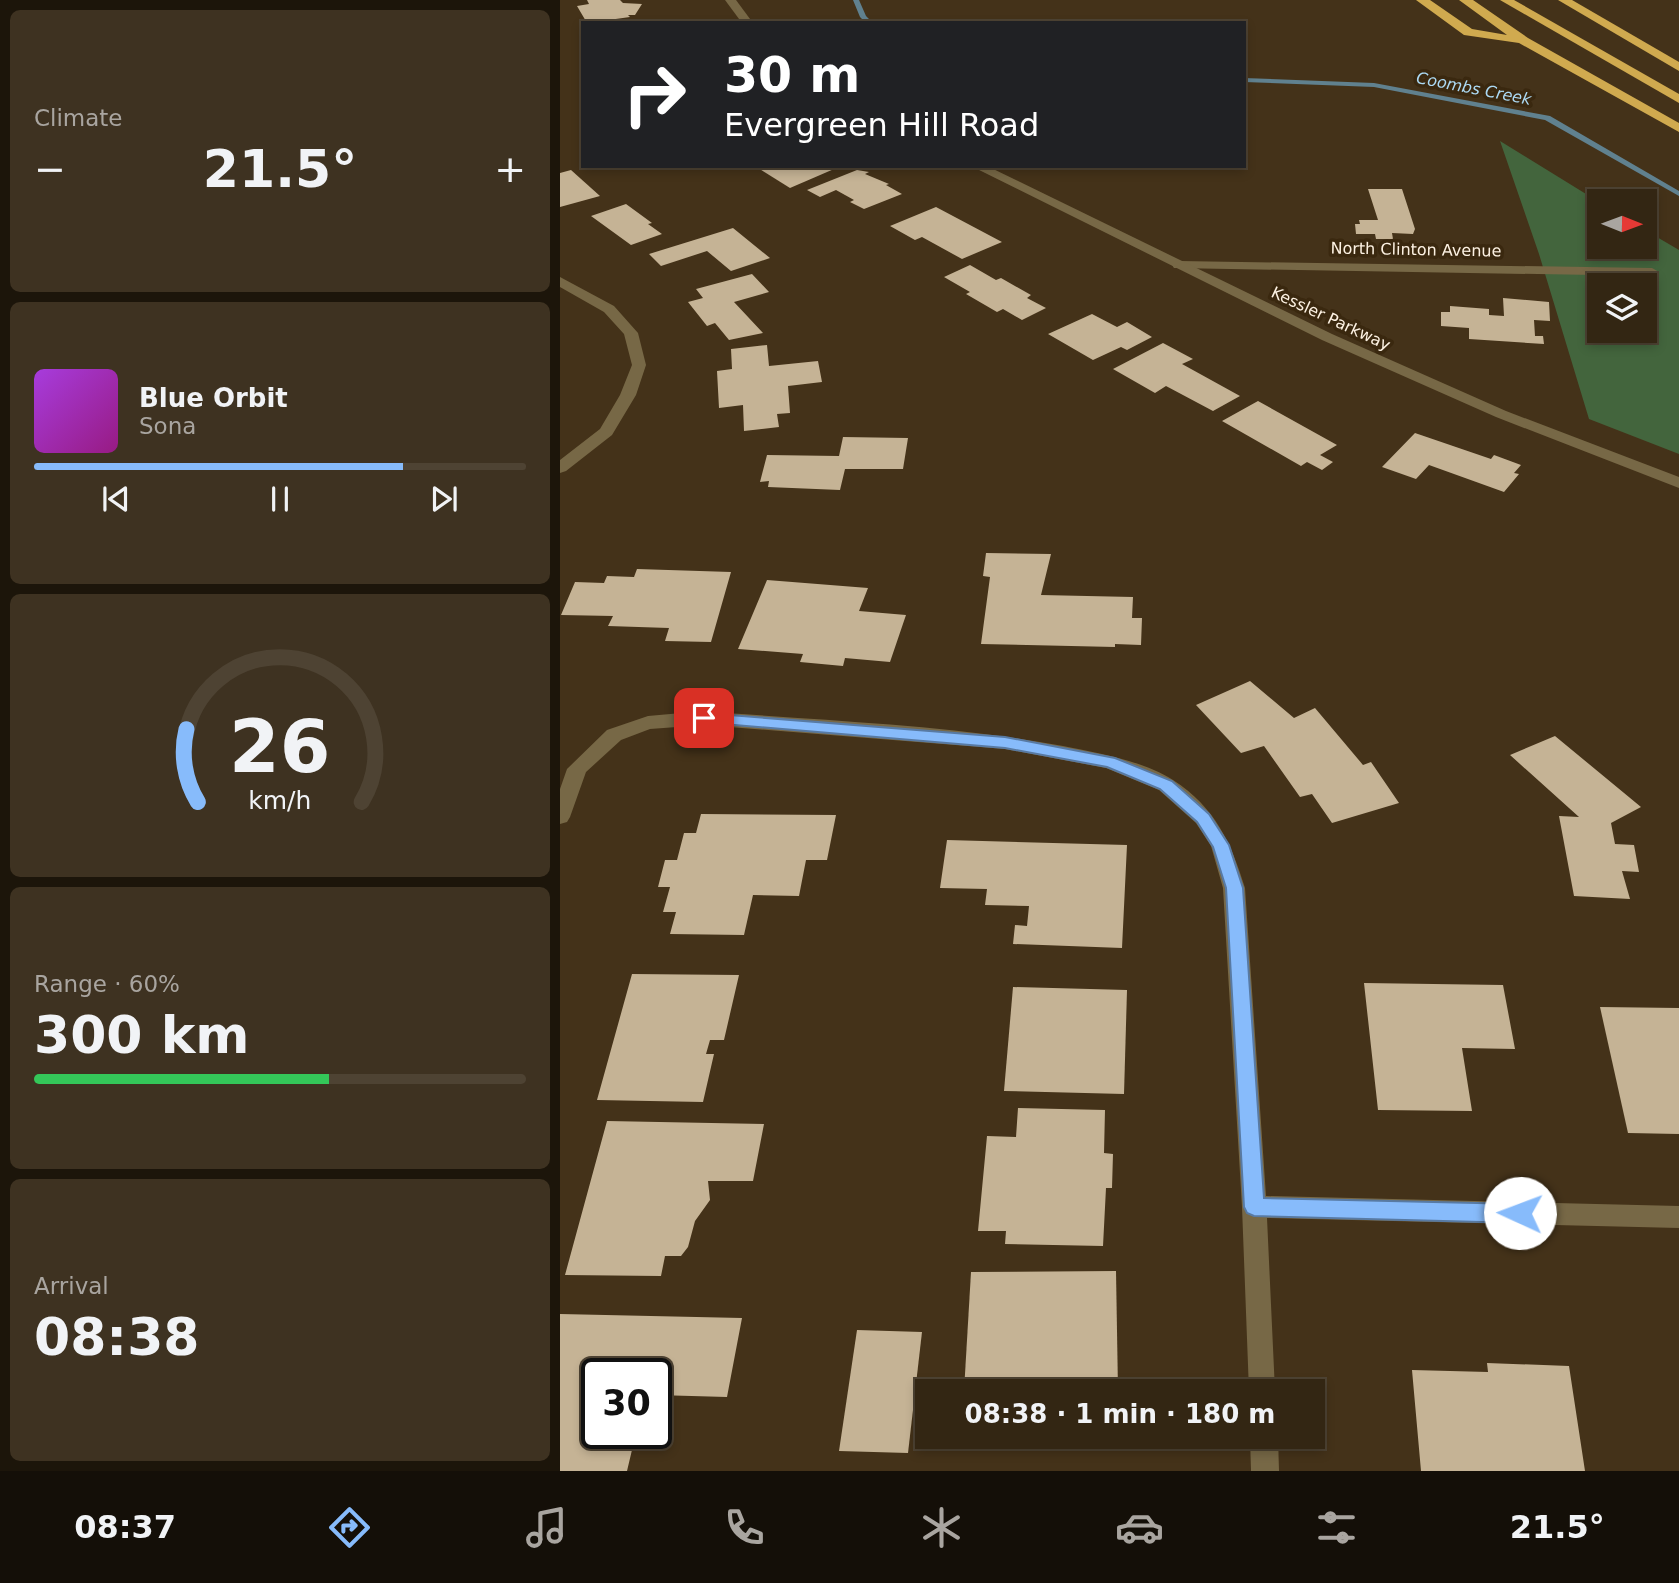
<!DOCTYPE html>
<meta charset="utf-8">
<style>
:root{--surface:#332613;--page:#3e3221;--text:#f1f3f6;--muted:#a9a5a0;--line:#4e4333;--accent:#87bbfb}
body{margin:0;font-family:"DejaVu Sans",sans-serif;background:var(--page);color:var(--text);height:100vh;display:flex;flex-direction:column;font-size:26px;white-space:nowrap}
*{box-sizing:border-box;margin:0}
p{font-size:23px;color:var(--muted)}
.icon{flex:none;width:38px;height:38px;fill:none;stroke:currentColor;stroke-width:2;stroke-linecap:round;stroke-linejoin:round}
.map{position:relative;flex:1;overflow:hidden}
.panel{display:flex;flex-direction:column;gap:10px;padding:10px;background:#1c150a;width:560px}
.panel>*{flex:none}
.guide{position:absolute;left:21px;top:21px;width:665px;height:147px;border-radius:0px;box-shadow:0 4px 10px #0003,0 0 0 2px var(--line);background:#202124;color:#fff;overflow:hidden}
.needle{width:46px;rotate:91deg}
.buttons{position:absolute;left:1027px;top:189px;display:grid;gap:14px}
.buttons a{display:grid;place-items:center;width:70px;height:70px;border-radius:0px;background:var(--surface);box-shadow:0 4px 10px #0003,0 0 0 2px var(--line);font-size:35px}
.speed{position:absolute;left:21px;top:1358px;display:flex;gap:14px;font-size:35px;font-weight:700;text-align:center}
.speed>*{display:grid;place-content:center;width:91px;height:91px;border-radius:50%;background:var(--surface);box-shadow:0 4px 10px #0003,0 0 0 2px var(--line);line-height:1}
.speed .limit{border:4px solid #111;border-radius:10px;background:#fff;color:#111}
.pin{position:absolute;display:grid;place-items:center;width:60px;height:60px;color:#fff;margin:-30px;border-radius:14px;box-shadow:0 4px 10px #0006}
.me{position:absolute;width:77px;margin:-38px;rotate:272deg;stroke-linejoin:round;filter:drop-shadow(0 0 5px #0008)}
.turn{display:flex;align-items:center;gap:24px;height:147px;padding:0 28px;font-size:32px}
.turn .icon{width:91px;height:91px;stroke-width:2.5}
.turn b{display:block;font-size:49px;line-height:60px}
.big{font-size:52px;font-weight:600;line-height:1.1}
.panel .card{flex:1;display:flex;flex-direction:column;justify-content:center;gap:10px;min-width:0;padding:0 24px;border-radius:10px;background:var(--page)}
.panel .dial{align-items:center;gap:0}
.dial svg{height:182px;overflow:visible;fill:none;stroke:var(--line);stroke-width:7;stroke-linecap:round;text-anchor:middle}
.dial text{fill:var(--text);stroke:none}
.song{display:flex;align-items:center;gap:21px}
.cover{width:84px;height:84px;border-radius:10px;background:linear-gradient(135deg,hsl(280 70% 55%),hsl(310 70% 35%))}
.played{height:7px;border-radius:4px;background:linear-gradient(90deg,var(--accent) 75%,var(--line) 75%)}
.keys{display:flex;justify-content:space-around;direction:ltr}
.heat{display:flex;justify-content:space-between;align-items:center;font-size:38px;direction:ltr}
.charge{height:10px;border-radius:5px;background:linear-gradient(90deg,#34c759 60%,var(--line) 0)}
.trip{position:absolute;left:355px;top:1379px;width:410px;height:70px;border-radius:0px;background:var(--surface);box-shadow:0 4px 10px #0003,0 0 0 2px var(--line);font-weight:600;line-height:70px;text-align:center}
.tab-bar{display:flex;height:112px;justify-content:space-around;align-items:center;background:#140f08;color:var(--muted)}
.tab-bar .icon{width:49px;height:49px}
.tab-bar .active{color:var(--accent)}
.tab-bar b{font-size:32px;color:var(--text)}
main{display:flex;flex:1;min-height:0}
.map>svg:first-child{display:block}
.green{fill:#43653d;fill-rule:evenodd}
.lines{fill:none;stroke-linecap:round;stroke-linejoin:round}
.stream{fill:#60818f;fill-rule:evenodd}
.building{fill:#c5b395}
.minor{fill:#776846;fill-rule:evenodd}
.tertiary{fill:#776846;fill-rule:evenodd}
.motorway{fill:#d0aa4f;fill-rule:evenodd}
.route{fill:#87bbfb;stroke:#587aa3;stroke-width:2}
.labels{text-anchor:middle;stroke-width:7;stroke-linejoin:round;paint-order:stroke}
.far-water-label{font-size:16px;font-style:italic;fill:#acd9f3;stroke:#3a280f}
.far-street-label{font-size:16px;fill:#fdf2e3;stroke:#3a280f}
</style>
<main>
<section class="panel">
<div class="card"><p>Climate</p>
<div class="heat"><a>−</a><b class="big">21.5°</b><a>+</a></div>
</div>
<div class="card">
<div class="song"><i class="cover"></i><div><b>Blue Orbit</b><p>Sona</p></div></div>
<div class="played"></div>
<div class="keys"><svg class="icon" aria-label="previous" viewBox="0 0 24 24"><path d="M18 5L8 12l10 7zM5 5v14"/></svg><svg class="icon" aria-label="pause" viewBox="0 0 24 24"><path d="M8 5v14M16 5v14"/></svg><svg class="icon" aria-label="next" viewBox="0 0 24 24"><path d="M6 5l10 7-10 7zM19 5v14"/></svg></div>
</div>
<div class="card dial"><svg viewBox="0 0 100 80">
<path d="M14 69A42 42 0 1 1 86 69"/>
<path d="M14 69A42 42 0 0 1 9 37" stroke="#87bbfb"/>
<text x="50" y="56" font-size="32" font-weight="700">26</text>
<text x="50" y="72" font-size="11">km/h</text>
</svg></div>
<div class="card"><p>Range · 60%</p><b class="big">300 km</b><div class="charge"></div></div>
<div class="card"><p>Arrival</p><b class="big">08:38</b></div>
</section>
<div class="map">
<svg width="1119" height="1471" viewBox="0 0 1119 1471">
<rect width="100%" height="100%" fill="#443219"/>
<!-- green -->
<path class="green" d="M940,141L1039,202L1040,247H1085V230L1119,250V454L1029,419L979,254ZM1040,285H1085V331H1040Z"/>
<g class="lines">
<!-- stream -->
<g class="stream">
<polygon points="293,0 299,0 306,16 313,23 306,23 300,17"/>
<polygon points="684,78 814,83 990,116 1119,191 1119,196 985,120 814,87 684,82"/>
</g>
</g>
<!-- building -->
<g class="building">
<polygon points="27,0 60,0 63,3 82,4 75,15 68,15 70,17 27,23 17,6 29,4"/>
<polygon points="195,166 281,166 230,188"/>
<polygon points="11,170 40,196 0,207 0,173"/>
<polygon points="297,170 309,172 305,174 329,184 326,185 342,194 304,209 290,202 294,200 276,190 260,197 247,190"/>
<polygon points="808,189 842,189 855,229 853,234 832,233 833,239 816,239 815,234 796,234 795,224 800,224 799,220 818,220"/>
<polygon points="66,204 92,223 88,224 102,234 71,245 31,216"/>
<polygon points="376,207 442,242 402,259 362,237 355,240 330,226"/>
<polygon points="173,228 210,258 171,271 147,251 101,266 89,254"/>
<polygon points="410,265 436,280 441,278 471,295 467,298 486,308 462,320 443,309 437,312 406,294 410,292 384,277"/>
<polygon points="192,274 209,292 174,302 203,333 169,340 155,323 147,326 128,302 143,298 136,289"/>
<polygon points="943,298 989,302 990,321 974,320 975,336 983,336 984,344 909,339 909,328 881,326 881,312 890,312 890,306 929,309 929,315 944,316"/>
<polygon points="532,314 557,327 567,322 592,337 567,350 561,347 533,360 488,334"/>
<polygon points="603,343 633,359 622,364 680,396 653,411 606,386 595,393 553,369"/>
<polygon points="207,345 209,366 258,361 262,382 228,386 230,413 217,414 219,427 184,431 183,405 159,408 157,371 172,369 171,349"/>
<polygon points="698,401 777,445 760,455 773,462 762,470 747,462 741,466 662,421"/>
<polygon points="855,433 931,459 934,455 961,465 954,473 959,474 944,492 869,465 856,479 822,467"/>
<polygon points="283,437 348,438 343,469 285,469 280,490 208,487 209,481 200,482 207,455 279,456"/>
<polygon points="426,553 491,554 481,595 573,597 572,618 582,618 581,645 555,644 555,647 421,644 430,577 423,576"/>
<polygon points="77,569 171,572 151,642 105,641 109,628 48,626 53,616 1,615 15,582 44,583 47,576 74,577"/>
<polygon points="207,580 308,588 299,611 346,615 330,662 285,658 283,666 240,662 243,654 178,649"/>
<polygon points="690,681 734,718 755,708 803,765 811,762 839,803 772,823 752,794 740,797 704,746 681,753 636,705"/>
<polygon points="995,736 1081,807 1051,823 1055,844 1074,845 1079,872 1062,871 1070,899 1014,896 999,816 1019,817 950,755"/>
<polygon points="141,814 276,815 267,860 246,860 239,896 193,895 184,935 110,934 116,912 103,912 110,887 98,887 105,860 117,860 124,833 136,833"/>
<polygon points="387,840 567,845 562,948 453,944 455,925 467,926 469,906 425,905 427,889 380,888"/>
<polygon points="72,974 179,975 164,1040 150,1040 146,1054 154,1054 143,1102 37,1100"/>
<polygon points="804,983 943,985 955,1049 902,1048 912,1111 818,1110"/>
<polygon points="453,987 567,990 564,1094 444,1091"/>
<polygon points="1040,1007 1119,1008 1119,1134 1068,1133"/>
<polygon points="458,1108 545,1110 544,1153 553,1154 552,1188 546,1188 543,1246 445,1244 446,1231 418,1231 427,1136 456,1137"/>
<polygon points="47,1121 204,1124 193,1181 148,1181 150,1200 135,1221 128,1247 121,1256 105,1256 101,1276 5,1275"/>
<polygon points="556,1271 558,1391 404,1391 411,1272"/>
<polygon points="0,1314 182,1318 167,1397 96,1395 96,1374 37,1374 37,1433 76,1433 67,1471 0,1471"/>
<polygon points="297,1330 362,1332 348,1453 279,1451"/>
<polygon points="927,1363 1009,1366 1025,1471 861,1471 852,1370 928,1372"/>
<polygon points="449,1437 559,1437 559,1444 449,1446"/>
</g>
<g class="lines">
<!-- minor -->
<g class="minor">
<polygon points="619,261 1092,268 1099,272 1092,276 614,268 612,265"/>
<polygon points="0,277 54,306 78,333 86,365 76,395 52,435 6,471 0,473 0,460 40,429 60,395 72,365 64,334 44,312 0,287"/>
<path d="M144,711C263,721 385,724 503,746C537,753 584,761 613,780C656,808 671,843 685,888L706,1196L1119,1206V1228L707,1218L715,1391H689L682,1207L663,888L651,846L636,823L599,790L546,768L445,749L144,725L90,729L61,740L26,772L10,817L7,822L0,824V789L7,769L47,730L88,716Z"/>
<polygon points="690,1437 718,1437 719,1471 691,1471"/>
</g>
<!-- tertiary -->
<g class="tertiary">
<polygon points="165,0 176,0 193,23 182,23"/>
<polygon points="411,166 427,166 772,334 946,411 1119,477 1119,488 936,417 762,340"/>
</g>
<!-- motorway -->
<g class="motorway">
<polygon points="856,0 870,0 912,29 947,35 899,0 913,0 968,38 1119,123 1119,132 959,43 904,35"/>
<polygon points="940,0 954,0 1119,94 1119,103"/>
<polygon points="998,0 1012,0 1119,62 1119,71"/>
</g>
</g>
<!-- route -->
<polygon class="route" points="144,713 445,737 555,758 612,781 649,814 669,845 683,888 704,1198 960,1204 967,1207 970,1213 967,1220 960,1223 694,1216 687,1213 684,1207 666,888 653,847 637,822 600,789 547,767 445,748 139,722 136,718"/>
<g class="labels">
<!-- far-water labels -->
<g class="far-water-label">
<text transform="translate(914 88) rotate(11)" y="6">Coombs Creek</text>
</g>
<!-- far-street labels -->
<g class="far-street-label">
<text transform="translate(856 249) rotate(1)" y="6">North Clinton Avenue</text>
<text transform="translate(771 318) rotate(25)" y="6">Kessler Parkway</text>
</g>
</g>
</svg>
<div class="buttons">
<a><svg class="needle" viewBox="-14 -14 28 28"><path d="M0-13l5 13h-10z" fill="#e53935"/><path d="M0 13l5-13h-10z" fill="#a9a5a0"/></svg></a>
<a><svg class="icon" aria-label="layers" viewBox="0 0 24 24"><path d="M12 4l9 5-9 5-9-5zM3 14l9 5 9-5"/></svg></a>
</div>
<div class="speed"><div class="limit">30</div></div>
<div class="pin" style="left:144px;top:718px;background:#d93025"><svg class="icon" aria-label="arrive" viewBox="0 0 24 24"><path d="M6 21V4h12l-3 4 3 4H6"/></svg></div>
<svg class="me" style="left:960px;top:1213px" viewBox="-20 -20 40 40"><circle r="19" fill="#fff"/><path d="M0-13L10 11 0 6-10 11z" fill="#87bbfb"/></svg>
<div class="trip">08:38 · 1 min · 180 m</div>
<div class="guide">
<div class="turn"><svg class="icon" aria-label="right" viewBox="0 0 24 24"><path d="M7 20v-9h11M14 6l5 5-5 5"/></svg><div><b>30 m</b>Evergreen Hill Road</div></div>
</div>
</div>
</main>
<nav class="tab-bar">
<b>08:37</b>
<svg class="icon active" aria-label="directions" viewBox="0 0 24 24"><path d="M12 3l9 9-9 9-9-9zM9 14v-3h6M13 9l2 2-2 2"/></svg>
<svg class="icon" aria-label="music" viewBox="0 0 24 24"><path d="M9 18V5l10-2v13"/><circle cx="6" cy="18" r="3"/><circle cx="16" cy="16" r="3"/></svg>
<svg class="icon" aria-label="phone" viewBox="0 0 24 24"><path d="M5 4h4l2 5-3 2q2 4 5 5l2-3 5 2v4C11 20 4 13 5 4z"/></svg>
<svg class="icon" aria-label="climate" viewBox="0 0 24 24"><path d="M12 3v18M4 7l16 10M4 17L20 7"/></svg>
<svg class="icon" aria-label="car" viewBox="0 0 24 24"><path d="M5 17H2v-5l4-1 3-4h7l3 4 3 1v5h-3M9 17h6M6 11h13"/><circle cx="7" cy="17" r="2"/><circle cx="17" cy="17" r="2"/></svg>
<svg class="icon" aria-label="filters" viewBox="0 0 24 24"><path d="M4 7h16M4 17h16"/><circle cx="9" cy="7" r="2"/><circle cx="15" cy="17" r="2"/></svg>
<b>21.5°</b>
</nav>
